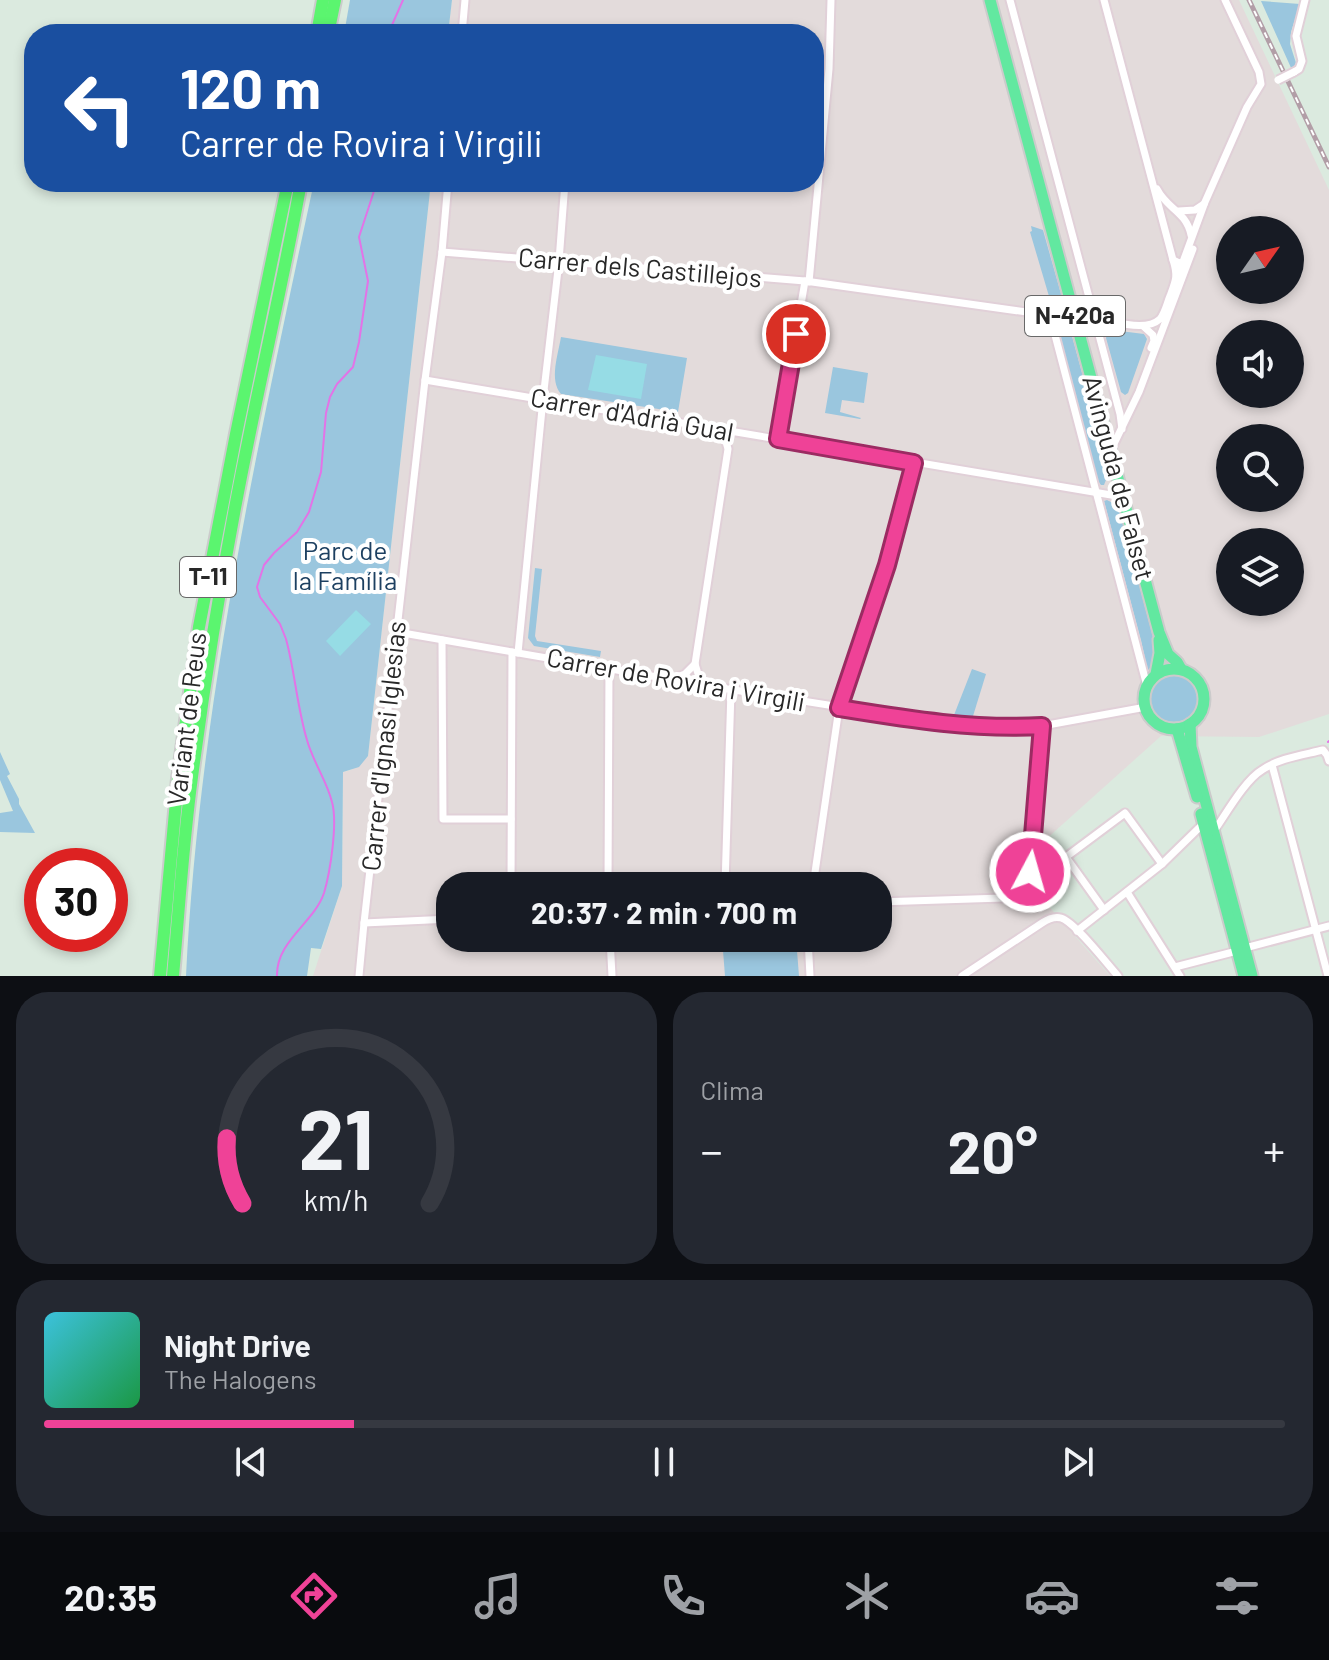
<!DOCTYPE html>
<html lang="es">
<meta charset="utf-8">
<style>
:root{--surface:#171b24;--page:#242831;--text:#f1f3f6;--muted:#9ea1a6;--line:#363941;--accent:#ef4297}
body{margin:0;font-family:Barlow,sans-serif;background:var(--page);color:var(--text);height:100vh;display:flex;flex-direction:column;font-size:30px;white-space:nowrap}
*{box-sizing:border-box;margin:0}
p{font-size:26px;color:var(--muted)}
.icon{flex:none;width:44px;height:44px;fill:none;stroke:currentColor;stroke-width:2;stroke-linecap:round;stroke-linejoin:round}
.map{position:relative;height:976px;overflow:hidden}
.panel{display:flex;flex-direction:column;gap:16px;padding:16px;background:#0d0f14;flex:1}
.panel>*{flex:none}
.top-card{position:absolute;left:24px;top:24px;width:800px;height:168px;border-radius:32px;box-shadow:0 4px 12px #0003;background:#1a4fa0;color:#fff;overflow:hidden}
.needle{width:52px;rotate:56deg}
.buttons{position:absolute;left:1216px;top:216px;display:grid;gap:16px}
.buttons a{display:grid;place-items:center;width:88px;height:88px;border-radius:50%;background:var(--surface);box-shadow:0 4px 12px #0003;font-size:40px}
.speed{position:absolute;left:24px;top:848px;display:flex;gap:16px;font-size:40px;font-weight:700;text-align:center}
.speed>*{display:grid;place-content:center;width:104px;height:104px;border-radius:50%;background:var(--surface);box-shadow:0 4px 12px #0003;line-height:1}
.speed .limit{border:12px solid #d22;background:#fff;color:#111}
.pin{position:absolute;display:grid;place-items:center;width:68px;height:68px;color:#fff;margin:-34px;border:4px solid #fff;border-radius:50%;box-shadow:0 2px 8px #0007}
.me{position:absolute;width:88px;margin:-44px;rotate:6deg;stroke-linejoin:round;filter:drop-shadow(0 0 6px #0008)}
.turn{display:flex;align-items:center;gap:28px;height:168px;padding:0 24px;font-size:36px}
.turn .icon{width:104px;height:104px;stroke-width:2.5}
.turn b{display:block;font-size:56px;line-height:68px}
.big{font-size:60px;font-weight:700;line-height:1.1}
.panel .widget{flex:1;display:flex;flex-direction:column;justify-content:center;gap:12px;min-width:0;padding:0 28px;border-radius:32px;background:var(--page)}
.panel .dial{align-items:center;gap:0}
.dial svg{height:208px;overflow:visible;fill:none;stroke:var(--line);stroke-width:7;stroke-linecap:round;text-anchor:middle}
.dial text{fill:var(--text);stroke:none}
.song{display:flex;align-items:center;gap:24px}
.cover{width:96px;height:96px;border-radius:12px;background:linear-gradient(135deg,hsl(190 70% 55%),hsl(140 70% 35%))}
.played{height:8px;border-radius:4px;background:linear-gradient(90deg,var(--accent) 25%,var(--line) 25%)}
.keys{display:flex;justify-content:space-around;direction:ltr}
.heat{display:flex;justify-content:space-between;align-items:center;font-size:44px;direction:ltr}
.panel .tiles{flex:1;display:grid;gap:16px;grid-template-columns:1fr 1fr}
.widget:last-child{grid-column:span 2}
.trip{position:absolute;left:436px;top:872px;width:456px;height:80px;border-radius:32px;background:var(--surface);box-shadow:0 4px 12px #0003;font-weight:700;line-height:80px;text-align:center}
.dock{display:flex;height:128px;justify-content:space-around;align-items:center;background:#090b0e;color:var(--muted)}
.dock .icon{width:56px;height:56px}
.dock .current{color:var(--accent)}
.dock b{font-size:36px;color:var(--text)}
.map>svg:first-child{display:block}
.industrial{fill:#e3dbdb;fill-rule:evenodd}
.green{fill:#9ac6de}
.pitch{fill:#96dce5}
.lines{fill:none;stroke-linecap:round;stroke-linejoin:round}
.stream{stroke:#e373e7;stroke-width:2}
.street-casing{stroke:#e1d0d8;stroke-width:11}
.primary-casing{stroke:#cbcbcb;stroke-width:15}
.highway-casing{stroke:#cbcbcb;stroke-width:16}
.street{stroke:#fff;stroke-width:7}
.primary{stroke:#62e8a0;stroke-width:11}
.highway{stroke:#5bf56f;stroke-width:12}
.rail-casing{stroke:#b29ea7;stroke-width:5}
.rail{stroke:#fff;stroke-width:2;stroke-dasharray:6;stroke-linecap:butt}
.street-bridge-casing{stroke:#e1d0d8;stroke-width:11;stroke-linecap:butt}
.street-bridge{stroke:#fff;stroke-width:7}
.route-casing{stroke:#9b2b62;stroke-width:20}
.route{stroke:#ef4297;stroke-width:14}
.labels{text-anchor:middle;stroke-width:8;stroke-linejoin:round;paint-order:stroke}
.shield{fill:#fff;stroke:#686868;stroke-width:2}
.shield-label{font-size:24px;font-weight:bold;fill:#282828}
.street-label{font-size:26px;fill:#282828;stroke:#fff}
.park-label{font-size:26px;fill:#1d4061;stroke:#fff}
</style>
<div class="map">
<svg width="1329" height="976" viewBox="0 0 1329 976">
<rect width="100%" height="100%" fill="#dbeadf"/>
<!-- industrial -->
<path class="industrial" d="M452,0H1239L1329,190V714L1259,737L1161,736L1044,841V901L1110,976H313L342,886L343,772L351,770L368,756L431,182H814V34H448ZM1230,230H1290V290H1230ZM1230,334H1290V394H1230ZM1230,438H1290V498H1230ZM1230,542H1290V602H1230ZM450,886H878V938H450Z"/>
<!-- green -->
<g class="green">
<polygon points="350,0 452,0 448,34 344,34"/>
<polygon points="1261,1 1300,4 1291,32 1290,44 1296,63 1292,70"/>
<path d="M314,182H431L368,756L359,767L343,772L342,886L321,949L311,948L307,976H186C199,708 258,444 314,182Z"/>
<polygon points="1031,226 1043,230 1061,294 1058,305 1048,311 1043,310 1051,303 1030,232 1032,231"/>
<polygon points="1057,324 1070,329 1109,472 1104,485 1101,485 1098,481"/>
<polygon points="1112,330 1144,334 1147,339 1128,393 1125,395 1121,392 1106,338 1108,332"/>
<path d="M561,337L687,358L678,412L561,394C549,380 558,355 561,337Z"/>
<polygon points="833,367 868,373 864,403 842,400 840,412 861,418 860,419 825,413"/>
<polygon points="1107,500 1113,503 1119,509 1154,641 1153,664 1146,673 1145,658 1141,640 1104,501"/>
<polygon points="535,568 542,569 535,636 537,641 601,651 600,657 534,646 528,638"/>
<polygon points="972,669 986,674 973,716 954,715"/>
<circle cx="1174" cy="698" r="24"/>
<polygon points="0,752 10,774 7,776 19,799 19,804 35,833 0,832 0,813 13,811 0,780"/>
<polygon points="722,938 796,938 799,976 725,976"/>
</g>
<!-- pitch -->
<g class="pitch">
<polygon points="596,355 647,364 641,399 588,390"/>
<polygon points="356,610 371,624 340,656 326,641"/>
</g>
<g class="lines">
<!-- stream -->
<g class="stream">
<polyline points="388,34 403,0"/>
<polyline points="1328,742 1329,741"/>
<path d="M277,976C276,941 314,923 324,893C330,873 338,823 332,802C327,781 313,762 307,740C297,707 295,672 286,639L280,624L260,597L257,587L264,565L274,553L297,532L309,512L321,472L326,413L330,397L337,384L353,367L359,342L368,281L359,237L374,191L375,182"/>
</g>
<defs>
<g id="street">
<polyline points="1010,0 1120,414 1122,429"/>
<polyline points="1104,0 1173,260 1179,263 1186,262"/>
<polyline points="462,34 465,0"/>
<polyline points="1294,72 1299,69 1302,61 1296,36 1305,0"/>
<path d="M1157,189C1167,209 1186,211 1191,235"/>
<polyline points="1179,211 1195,210 1204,204"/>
<polyline points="442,252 805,281 1076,319"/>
<polyline points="1177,278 1205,202 1247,107 1261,84 1259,72 1225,0"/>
<polyline points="809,282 829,69 831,0"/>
<path d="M1093,315C1110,321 1145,333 1160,319C1165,313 1167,303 1170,296C1176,280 1178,276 1173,260"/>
<polyline points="1050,316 1147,686"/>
<polyline points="1143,326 1153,335 1154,341 1151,348"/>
<polyline points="425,380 1123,497"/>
<polyline points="778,439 805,281"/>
<polyline points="1111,450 1139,392 1193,249"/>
<polyline points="397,632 715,687 954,725 1019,727 1042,726 1146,707"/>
<polyline points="442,640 443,819 511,819"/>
<polyline points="518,653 543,399 559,261 565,182"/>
<polyline points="675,678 685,674 695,664"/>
<polyline points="706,683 699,677 695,664 728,449 725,438 717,431"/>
<polyline points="1272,765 1328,976"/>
<path d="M1214,831C1226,814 1245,780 1262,770C1279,758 1303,755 1323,750L1327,755L1329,761"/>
<polyline points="511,886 512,652"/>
<polyline points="608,886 609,669"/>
<polyline points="725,886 731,690"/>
<polyline points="813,886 839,708 869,623 887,565 914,463"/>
<polyline points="1127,892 1180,976"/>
<path d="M878,902L1003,898C1021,892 1028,881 1032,863L1042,726"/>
<polyline points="1104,910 1066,857 1125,813 1162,864"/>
<polyline points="364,923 450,919"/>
<polyline points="1077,931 1162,864 1204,823"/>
<polyline points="610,938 612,976"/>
<polyline points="808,938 810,976"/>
<polyline points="1245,948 1329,926"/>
<polyline points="1175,967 1237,951"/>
<polyline points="359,976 364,923 425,380 442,252 448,182"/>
<path d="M962,976L1042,923C1048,919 1054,916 1061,918C1075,922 1107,964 1118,976"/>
</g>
<g id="primary">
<polyline points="990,0 1159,632 1168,654 1177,662 1181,669"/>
<circle cx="1174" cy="699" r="30"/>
<polyline points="1156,674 1160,653 1159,640"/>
<polyline points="1190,724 1191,747 1252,976"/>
<polyline points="1177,729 1197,797"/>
<polyline points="1201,814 1244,976"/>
</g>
<g id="highway">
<polyline points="317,34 323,0"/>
<polyline points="328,34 335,0"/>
<polyline points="160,976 178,779 199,627 236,434 288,182"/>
<path d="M173,976C179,910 183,843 192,777C207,663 226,549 249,437C266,352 286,267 301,182"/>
</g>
</defs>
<!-- street casing -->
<use href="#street" class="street-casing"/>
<!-- primary casing -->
<use href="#primary" class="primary-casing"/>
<!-- highway casing -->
<use href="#highway" class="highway-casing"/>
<!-- street -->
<use href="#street" class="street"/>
<!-- primary -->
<use href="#primary" class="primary"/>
<!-- highway -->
<use href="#highway" class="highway"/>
<defs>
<polyline id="rail" points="1249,0 1329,167"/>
</defs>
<!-- rail casing -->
<use href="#rail" class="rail-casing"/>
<!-- rail -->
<use href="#rail" class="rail"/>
<defs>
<polyline id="street-bridge" points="1278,80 1294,72"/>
</defs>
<!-- street-bridge casing -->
<use href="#street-bridge" class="street-bridge-casing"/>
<!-- street-bridge -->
<use href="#street-bridge" class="street-bridge"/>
</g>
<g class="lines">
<defs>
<path id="route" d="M796,334L778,439L914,463L887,565L839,708C907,719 973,730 1042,726L1030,872"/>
</defs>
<!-- route casing -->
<use href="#route" class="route-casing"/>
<!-- route -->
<use href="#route" class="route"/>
</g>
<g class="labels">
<!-- shield labels -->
<g class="shield">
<rect x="1025" y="296" width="100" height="40" rx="6"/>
<rect x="180" y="557" width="56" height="40" rx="6"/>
</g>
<g class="shield-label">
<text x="1075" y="324">N-420a</text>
<text x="208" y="585">T-11</text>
</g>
<!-- street labels -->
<g class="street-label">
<text transform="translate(640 268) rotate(5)" y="9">Carrer dels Castillejos</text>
<text transform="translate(632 415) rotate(10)" y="9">Carrer d'Adrià Gual</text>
<text transform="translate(1118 478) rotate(75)" y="9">Avinguda de Falset</text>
<text transform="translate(676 680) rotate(10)" y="9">Carrer de Rovira i Virgili</text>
<text transform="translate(187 719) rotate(-83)" y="9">Variant de Reus</text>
<text transform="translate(384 746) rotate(-84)" y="9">Carrer d'Ignasi Iglesias</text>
</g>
<!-- park labels -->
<g class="park-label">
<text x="345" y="560">Parc de<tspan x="345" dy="30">la Família</tspan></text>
</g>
</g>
</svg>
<div class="buttons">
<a><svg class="needle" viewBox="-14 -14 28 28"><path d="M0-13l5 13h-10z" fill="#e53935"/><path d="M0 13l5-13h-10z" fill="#9ea1a6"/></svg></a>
<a><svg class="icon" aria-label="sound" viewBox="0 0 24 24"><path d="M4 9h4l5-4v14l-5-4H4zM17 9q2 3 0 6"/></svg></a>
<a><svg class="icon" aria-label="search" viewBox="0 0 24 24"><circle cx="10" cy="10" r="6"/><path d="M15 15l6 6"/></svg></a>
<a><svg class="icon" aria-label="layers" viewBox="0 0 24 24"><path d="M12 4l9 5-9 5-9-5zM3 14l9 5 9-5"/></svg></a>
</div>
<div class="speed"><div class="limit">30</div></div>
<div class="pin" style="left:796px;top:334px;background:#d93025"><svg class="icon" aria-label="arrive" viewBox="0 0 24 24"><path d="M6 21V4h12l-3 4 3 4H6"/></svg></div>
<svg class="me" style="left:1030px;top:872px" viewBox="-20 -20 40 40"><circle r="17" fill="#ef4297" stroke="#fff" stroke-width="3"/><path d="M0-11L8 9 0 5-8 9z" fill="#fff"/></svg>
<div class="trip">20:37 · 2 min · 700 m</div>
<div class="top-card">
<div class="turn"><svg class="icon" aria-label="left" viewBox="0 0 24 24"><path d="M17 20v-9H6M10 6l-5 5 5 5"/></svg><div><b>120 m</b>Carrer de Rovira i Virgili</div></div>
</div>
</div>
<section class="panel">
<div class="tiles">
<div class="widget dial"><svg viewBox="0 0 100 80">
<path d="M14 69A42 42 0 1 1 86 69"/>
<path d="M14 69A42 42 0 0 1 8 44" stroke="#ef4297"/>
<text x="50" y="56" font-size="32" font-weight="700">21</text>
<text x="50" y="72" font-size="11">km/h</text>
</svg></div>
<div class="widget"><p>Clima</p>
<div class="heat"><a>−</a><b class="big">20°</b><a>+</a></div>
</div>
<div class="widget">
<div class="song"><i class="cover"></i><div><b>Night Drive</b><p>The Halogens</p></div></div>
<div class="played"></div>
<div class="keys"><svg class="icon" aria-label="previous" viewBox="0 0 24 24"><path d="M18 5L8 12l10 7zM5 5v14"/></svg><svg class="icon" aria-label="pause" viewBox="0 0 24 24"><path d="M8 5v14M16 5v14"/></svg><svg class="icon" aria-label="next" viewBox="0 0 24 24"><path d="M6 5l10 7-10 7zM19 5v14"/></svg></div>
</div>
</div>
</section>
<nav class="dock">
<b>20:35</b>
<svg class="icon current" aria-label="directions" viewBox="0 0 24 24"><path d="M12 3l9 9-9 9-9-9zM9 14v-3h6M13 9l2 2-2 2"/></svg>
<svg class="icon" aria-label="music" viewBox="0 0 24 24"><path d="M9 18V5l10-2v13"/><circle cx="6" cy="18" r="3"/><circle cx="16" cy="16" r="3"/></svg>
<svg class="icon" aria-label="phone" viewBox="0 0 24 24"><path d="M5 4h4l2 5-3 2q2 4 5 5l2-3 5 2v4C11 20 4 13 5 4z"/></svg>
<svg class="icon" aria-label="climate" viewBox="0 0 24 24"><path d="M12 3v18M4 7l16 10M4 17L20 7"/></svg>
<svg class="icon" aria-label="car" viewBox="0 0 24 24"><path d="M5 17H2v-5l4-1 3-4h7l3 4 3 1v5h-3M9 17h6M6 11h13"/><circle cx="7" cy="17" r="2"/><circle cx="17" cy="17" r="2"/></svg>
<svg class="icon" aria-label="filters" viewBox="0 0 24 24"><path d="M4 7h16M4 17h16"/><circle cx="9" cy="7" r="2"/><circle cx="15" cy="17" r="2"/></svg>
</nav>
